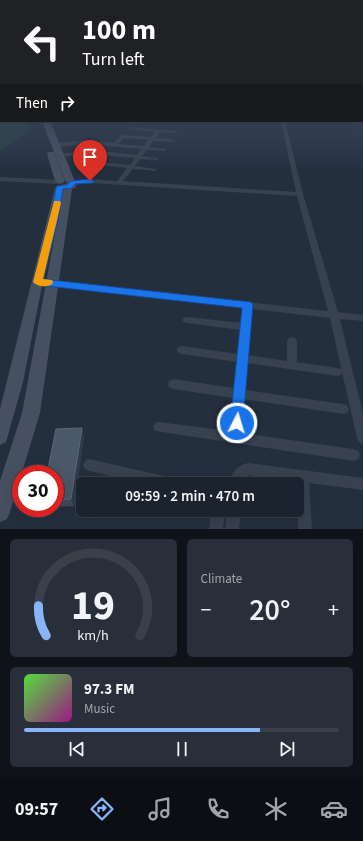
<!DOCTYPE html>
<meta charset="utf-8">
<style>
:root{--surface:#1b232e;--page:#282f3a;--text:#f1f3f6;--muted:#a0a4aa;--line:#39404a;--accent:#8ab4f8}
body{margin:0;font-family:"Source Sans 3",sans-serif;background:var(--page);color:var(--text);height:100vh;display:flex;flex-direction:column;font-size:15px;white-space:nowrap}
*{box-sizing:border-box;margin:0}
p{font-size:13px;color:var(--muted)}
.icon{flex:none;width:22px;height:22px;fill:none;stroke:currentColor;stroke-width:2;stroke-linecap:round;stroke-linejoin:round}
.map{position:relative;height:529px;overflow:hidden}
.side{display:flex;flex-direction:column;gap:10px;padding:10px;background:#0f1319;flex:1}
.side>*{flex:none}
.hud{position:absolute;left:0px;top:0px;width:363px;height:122px;box-shadow:0 4px 16px #0002,0 0 0 1px var(--line);background:#202124;color:#fff;overflow:hidden}
.speed{position:absolute;left:12px;top:465px;display:flex;gap:8px;font-size:20px;font-weight:700;text-align:center}
.speed>*{display:grid;place-content:center;width:52px;height:52px;border-radius:50%;background:var(--surface);box-shadow:0 4px 16px #0002,0 0 0 1px var(--line);line-height:1}
.speed .limit{border:6px solid #d22;background:#fff;color:#111}
.pin{position:absolute;display:grid;place-items:center;width:34px;height:34px;color:#fff;margin:-41px -17px;border-radius:50% 50% 50% 0;rotate:-45deg;box-shadow:0 0 4px #0007}
.pin .icon{rotate:45deg}
.me{position:absolute;width:44px;margin:-22px;rotate:5deg;stroke-linejoin:round;filter:drop-shadow(0 0 3px #0008)}
.turn{display:flex;align-items:center;gap:14px;height:84px;padding:0 16px;font-size:18px}
.turn .icon{width:52px;height:52px;stroke-width:2.5}
.turn b{display:block;font-size:28px;line-height:34px}
.then{display:flex;align-items:center;height:38px;padding:0 16px;background:#0003;gap:8px;font-size:15px}
.big{font-size:30px;font-weight:600;line-height:1.1}
.side .tile{flex:1;display:flex;flex-direction:column;justify-content:center;gap:6px;min-width:0;padding:0 14px;border-radius:6px;background:var(--page)}
.side .dial{align-items:center;gap:0}
.dial svg{height:104px;overflow:visible;fill:none;stroke:var(--line);stroke-width:7;stroke-linecap:round;text-anchor:middle}
.dial text{fill:var(--text);stroke:none}
.song{display:flex;align-items:center;gap:12px}
.cover{width:48px;height:48px;border-radius:6px;background:linear-gradient(135deg,hsl(110 70% 55%),hsl(310 70% 35%))}
.played{height:4px;border-radius:2px;background:linear-gradient(90deg,var(--accent) 75%,var(--line) 75%)}
.keys{display:flex;justify-content:space-around;direction:ltr}
.heat{display:flex;justify-content:space-between;align-items:center;font-size:22px;direction:ltr}
.side .tiles{flex:1;display:grid;gap:10px;grid-template-columns:1fr 1fr}
.tile:last-child{grid-column:span 2}
.trip{position:absolute;left:76px;top:477px;width:228px;height:40px;border-radius:6px;background:var(--surface);box-shadow:0 4px 16px #0002,0 0 0 1px var(--line);font-weight:600;line-height:40px;text-align:center}
.dock{display:flex;height:64px;justify-content:space-around;align-items:center;background:#0b0e12;color:var(--muted)}
.dock .icon{width:28px;height:28px}
.dock .on{color:var(--accent)}
.dock b{font-size:18px;color:var(--text)}
.map>svg:first-child{display:block}
.green{fill:#263c3f}
.lines{fill:none;stroke-linecap:round;stroke-linejoin:round}
.minor{fill:#38414e;fill-rule:evenodd}
.secondary{fill:#465061;fill-rule:evenodd}
.wall{fill:#3f4b5c}
.shaded-wall{fill:#2f3b4b}
.building{fill:#4b5868;stroke:#5c6777}
.route{fill:#1a73e8;stroke:#114b97}
.slow{fill:#f59e0b}
</style>
<div class="map">
<svg width="363" height="529" viewBox="0 0 363 529">
<rect width="100%" height="100%" fill="#242f3e"/>
<!-- green -->
<polygon class="green" points="0,97 1,121 28,121 31,129 0,152"/>
<g class="lines">
<!-- minor -->
<g class="minor">
<rect x="362" y="117" width="1" height="2"/>
<path d="M281,121H285L303,194L338,312L363,315V321L340,319L363,414V444L359,442L357,438L342,372L341,375L337,376L247,363L245,390L343,404L347,405L349,409L347,413L343,414L244,399L241,433L354,449L358,451L360,455L358,459L354,461L155,431L153,427L155,423L159,422L230,431L233,398L173,389L169,387L168,384L169,381L173,379L234,388L237,362L182,354L178,353L177,350L178,347L182,346L238,354L241,330L187,323L184,322L182,320L184,318L187,317L242,323L243,308L37,285L33,282L37,279L328,311L297,196L90,183L73,184L71,183V181L90,179L117,181L127,168L101,165L99,164V162L130,165L135,158L91,154L60,157L57,155L58,154L91,150L137,155L141,149L85,144L56,147L53,145L56,143L85,140L113,143L122,135L151,137L155,132L127,129V128L129,127L176,131L178,132V133L160,132L156,138L171,139L173,140V142L153,141L149,147L166,149V151L147,150L142,156L158,158V160L140,159L135,166L156,169V171L133,169L123,181L296,192ZM125,138L148,140L144,146L118,144ZM252,309L330,318L342,372L341,369L337,368L297,362V341L295,338L292,337L289,338L287,341V361L248,355Z"/>
<polygon points="0,177 59,180 62,182 59,184 0,181"/>
<polygon points="89,459 173,478 178,479 179,484 145,484 89,471 85,469 83,465 85,461"/>
<path d="M248,463L363,478V490L309,483L312,529H298L297,484L296,482L248,475L243,479L242,484H230C231,472 237,466 248,463Z"/>
<polygon points="211,510 225,510 223,529 209,529"/>
<polygon points="227,510 241,510 239,529 225,529"/>
</g>
<!-- secondary -->
<g class="secondary">
<polygon points="42,121 50,121 74,179 78,183 75,188 72,189 40,413 10,512 7,519 0,522 0,481 22,413 55,234 41,291 23,382 6,442 0,445 0,409 55,188 57,186 68,183 65,180"/>
<polygon points="48,152 54,152 55,154 65,181 63,183 60,184 55,181 47,154"/>
</g>
</g>
<!-- wall -->
<polygon class="wall" points="84,436 74,506 55,507 55,474"/>
<!-- shaded-wall -->
<polygon class="shaded-wall" points="82,428 84,436 74,506 71,499"/>
<!-- building -->
<polygon class="building" points="82,428 71,499 55,500 55,474 47,474 56,429"/>
<!-- sky -->
<linearGradient id="sky" x2="0" y2="1"><stop stop-color="#141a22"/><stop offset="0.57" stop-color="#3f4d63"/><stop offset="1" stop-color="#3f4d63" stop-opacity="0"/></linearGradient>
<rect width="363" height="171" fill="url(#sky)"/>
<!-- route -->
<polygon class="route" points="90,179 94,181 93,183 75,184 72,188 63,189 58,220 43,279 251,302 253,305 243,423 241,428 237,429 232,428 230,423 242,308 37,285 33,282 50,220 56,188 57,186 67,185 71,181"/>
<!-- slow -->
<path class="slow" d="M54,201H60L61,203L43,279L52,280L53,283C49,288 37,287 33,282Z"/>
</svg>
<div class="speed"><div class="limit">30</div></div>
<div class="pin" style="left:90px;top:181px;background:#d93025"><svg class="icon" aria-label="arrive" viewBox="0 0 24 24"><path d="M6 21V4h12l-3 4 3 4H6"/></svg></div>
<svg class="me" style="left:237px;top:423px" viewBox="-20 -20 40 40"><circle r="17" fill="#1a73e8" stroke="#fff" stroke-width="3"/><path d="M0-11L8 9 0 5-8 9z" fill="#fff"/></svg>
<div class="trip">09:59 · 2 min · 470 m</div>
<div class="hud">
<div class="turn"><svg class="icon" aria-label="left" viewBox="0 0 24 24"><path d="M17 20v-9H6M10 6l-5 5 5 5"/></svg><div><b>100 m</b>Turn left</div></div>
<div class="then">Then<svg class="icon" aria-label="right" viewBox="0 0 24 24"><path d="M7 20v-9h11M14 6l5 5-5 5"/></svg></div>
</div>
</div>
<section class="side">
<div class="tiles">
<div class="tile dial"><svg viewBox="0 0 100 80">
<path d="M14 69A42 42 0 1 1 86 69"/>
<path d="M14 69A42 42 0 0 1 8 46" stroke="#8ab4f8"/>
<text x="50" y="56" font-size="32" font-weight="700">19</text>
<text x="50" y="72" font-size="11">km/h</text>
</svg></div>
<div class="tile"><p>Climate</p>
<div class="heat"><a>−</a><b class="big">20°</b><a>+</a></div>
</div>
<div class="tile">
<div class="song"><i class="cover"></i><div><b>97.3 FM</b><p>Music</p></div></div>
<div class="played"></div>
<div class="keys"><svg class="icon" aria-label="previous" viewBox="0 0 24 24"><path d="M18 5L8 12l10 7zM5 5v14"/></svg><svg class="icon" aria-label="pause" viewBox="0 0 24 24"><path d="M8 5v14M16 5v14"/></svg><svg class="icon" aria-label="next" viewBox="0 0 24 24"><path d="M6 5l10 7-10 7zM19 5v14"/></svg></div>
</div>
</div>
</section>
<nav class="dock">
<b>09:57</b>
<svg class="icon on" aria-label="directions" viewBox="0 0 24 24"><path d="M12 3l9 9-9 9-9-9zM9 14v-3h6M13 9l2 2-2 2"/></svg>
<svg class="icon" aria-label="music" viewBox="0 0 24 24"><path d="M9 18V5l10-2v13"/><circle cx="6" cy="18" r="3"/><circle cx="16" cy="16" r="3"/></svg>
<svg class="icon" aria-label="phone" viewBox="0 0 24 24"><path d="M5 4h4l2 5-3 2q2 4 5 5l2-3 5 2v4C11 20 4 13 5 4z"/></svg>
<svg class="icon" aria-label="climate" viewBox="0 0 24 24"><path d="M12 3v18M4 7l16 10M4 17L20 7"/></svg>
<svg class="icon" aria-label="car" viewBox="0 0 24 24"><path d="M5 17H2v-5l4-1 3-4h7l3 4 3 1v5h-3M9 17h6M6 11h13"/><circle cx="7" cy="17" r="2"/><circle cx="17" cy="17" r="2"/></svg>
</nav>
